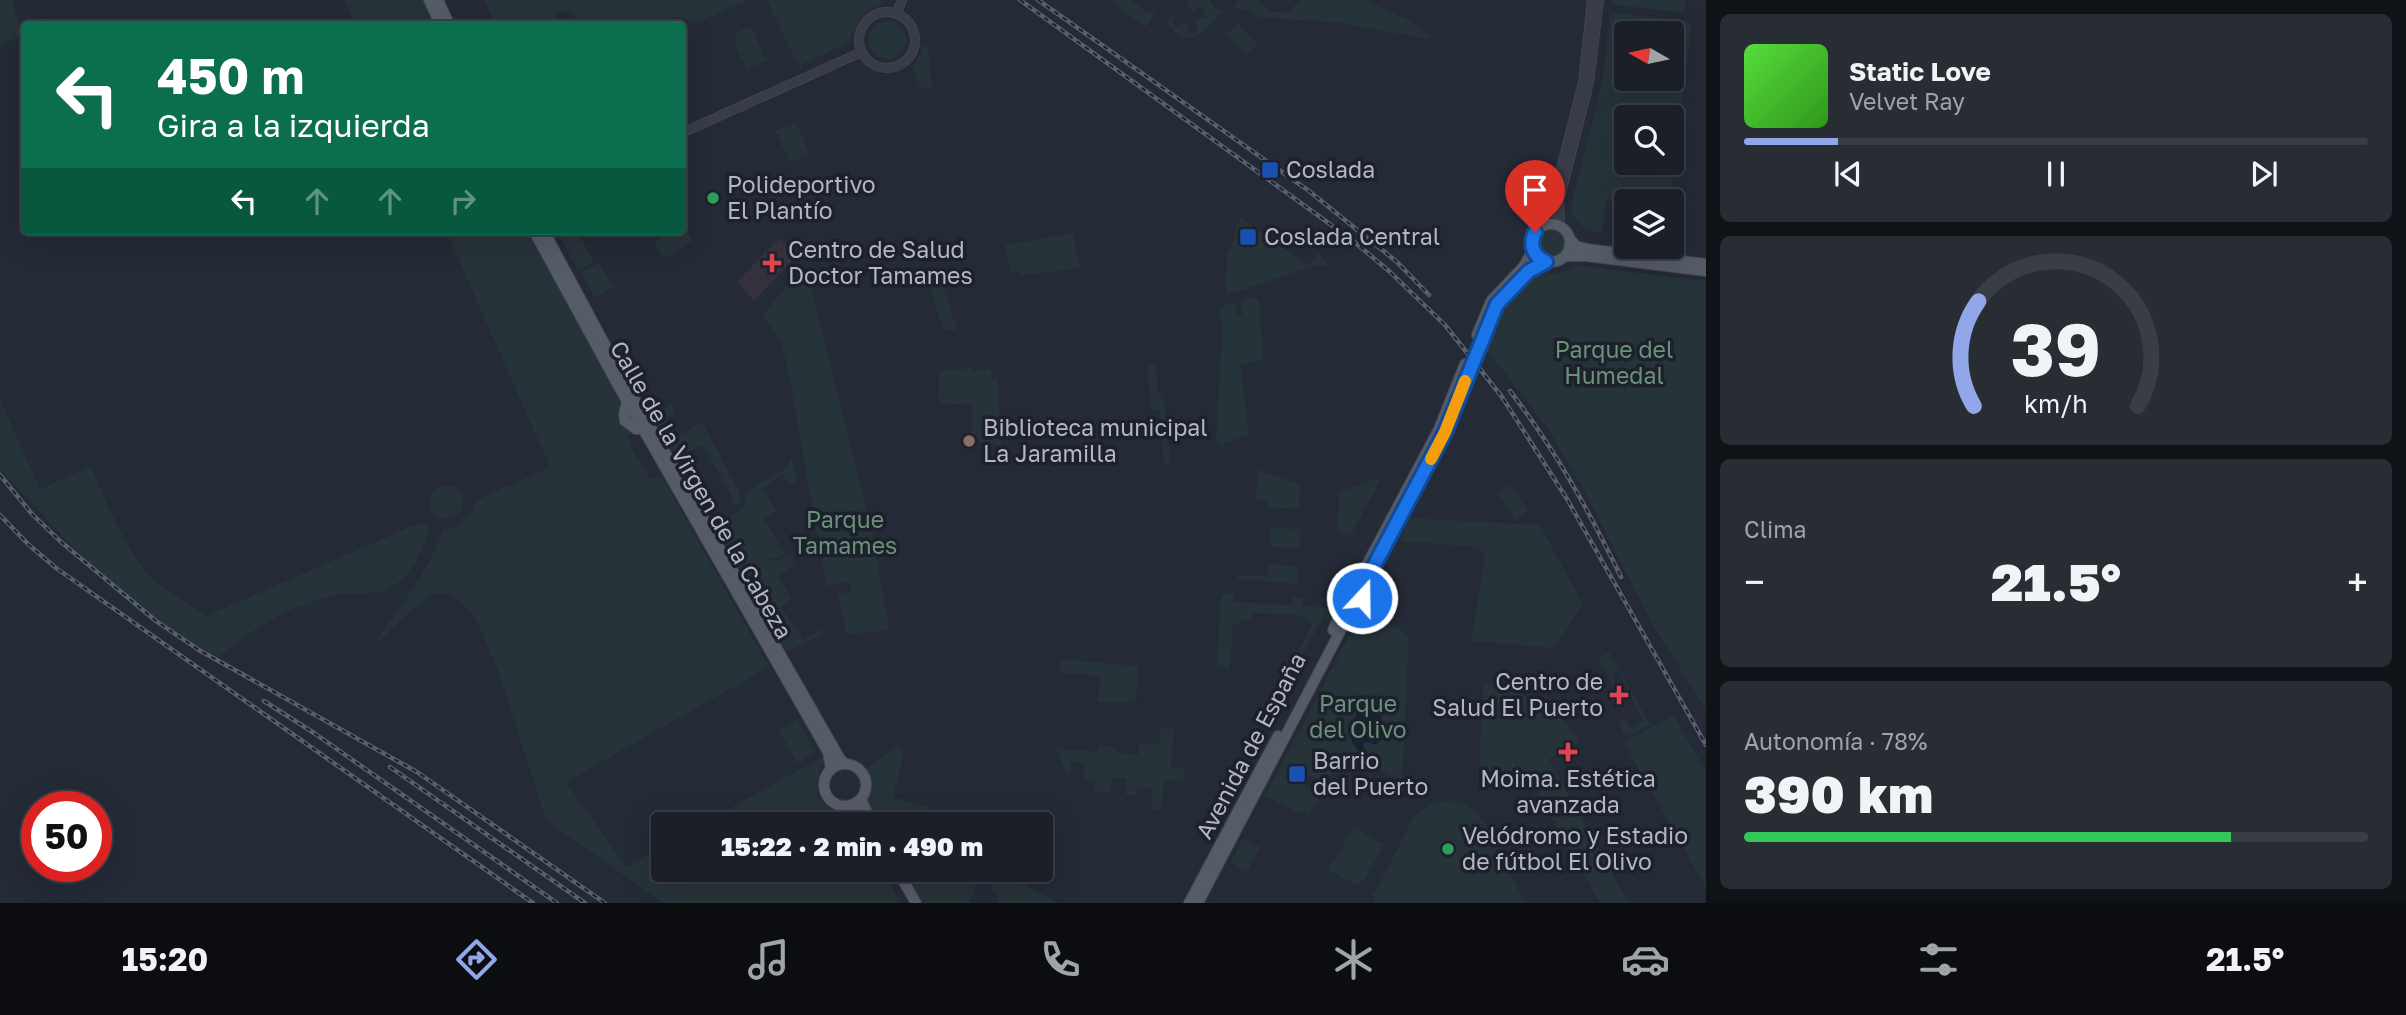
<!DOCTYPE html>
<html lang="es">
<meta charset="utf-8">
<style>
:root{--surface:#1b2028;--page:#282d34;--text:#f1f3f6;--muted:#a0a3a8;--line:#393e45;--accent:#91a7ea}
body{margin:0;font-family:"Golos Text",sans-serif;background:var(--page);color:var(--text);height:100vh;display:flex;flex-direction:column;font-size:26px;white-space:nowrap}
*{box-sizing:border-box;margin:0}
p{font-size:23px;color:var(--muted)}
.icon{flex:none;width:38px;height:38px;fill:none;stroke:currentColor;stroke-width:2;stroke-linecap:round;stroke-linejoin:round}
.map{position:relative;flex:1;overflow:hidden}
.side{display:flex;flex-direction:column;gap:14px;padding:14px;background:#0f1216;width:700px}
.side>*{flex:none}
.hud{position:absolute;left:21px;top:21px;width:665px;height:214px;border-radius:7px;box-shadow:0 7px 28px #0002,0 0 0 2px var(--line);background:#0b6e4f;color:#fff;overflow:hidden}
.needle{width:46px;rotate:279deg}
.buttons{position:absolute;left:1614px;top:21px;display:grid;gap:14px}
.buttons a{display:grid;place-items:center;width:70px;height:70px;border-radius:7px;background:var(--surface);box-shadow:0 7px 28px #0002,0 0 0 2px var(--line);font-size:35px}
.speed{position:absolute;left:21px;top:791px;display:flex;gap:14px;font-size:35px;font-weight:700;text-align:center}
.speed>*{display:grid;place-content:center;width:91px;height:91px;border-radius:50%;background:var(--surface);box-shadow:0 7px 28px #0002,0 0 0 2px var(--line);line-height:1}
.speed .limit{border:10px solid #d22;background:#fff;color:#111}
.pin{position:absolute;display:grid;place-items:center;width:60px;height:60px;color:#fff;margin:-72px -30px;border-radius:50% 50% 50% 0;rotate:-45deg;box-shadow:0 0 7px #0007}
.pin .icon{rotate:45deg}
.me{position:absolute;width:77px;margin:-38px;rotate:21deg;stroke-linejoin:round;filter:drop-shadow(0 0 5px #0008)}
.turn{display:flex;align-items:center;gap:24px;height:147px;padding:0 21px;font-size:32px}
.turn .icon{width:91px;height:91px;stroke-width:2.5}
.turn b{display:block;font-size:49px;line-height:60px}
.lanes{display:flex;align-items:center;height:66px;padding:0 21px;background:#0003;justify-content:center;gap:35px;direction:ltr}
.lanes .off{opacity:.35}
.big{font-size:52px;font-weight:800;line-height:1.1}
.side .widget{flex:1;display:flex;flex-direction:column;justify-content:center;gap:10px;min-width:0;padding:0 24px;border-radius:10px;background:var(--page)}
.side .dial{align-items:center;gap:0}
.dial svg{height:182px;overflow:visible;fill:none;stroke:var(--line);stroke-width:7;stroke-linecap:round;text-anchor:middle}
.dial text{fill:var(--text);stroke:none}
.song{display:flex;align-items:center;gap:21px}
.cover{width:84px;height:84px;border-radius:10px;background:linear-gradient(135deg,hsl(110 70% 55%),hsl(110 70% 35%))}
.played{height:7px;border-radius:4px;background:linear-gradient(90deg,var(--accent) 15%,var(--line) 15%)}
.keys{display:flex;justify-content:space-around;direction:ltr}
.heat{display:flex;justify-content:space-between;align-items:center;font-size:38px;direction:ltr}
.charge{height:10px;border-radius:5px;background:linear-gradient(90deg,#34c759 78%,var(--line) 0)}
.trip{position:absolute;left:651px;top:812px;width:402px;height:70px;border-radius:7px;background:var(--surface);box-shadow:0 7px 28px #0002,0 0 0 2px var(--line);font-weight:800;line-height:70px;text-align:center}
.dock{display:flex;height:112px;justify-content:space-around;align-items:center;background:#0b0d10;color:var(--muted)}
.dock .icon{width:49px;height:49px}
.dock .active{color:var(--accent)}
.dock b{font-size:32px;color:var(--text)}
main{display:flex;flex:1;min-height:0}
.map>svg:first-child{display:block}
.medical{fill:#34313c}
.green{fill:#263338;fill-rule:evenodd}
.water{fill:#192033}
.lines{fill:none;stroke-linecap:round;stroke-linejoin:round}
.minor-casing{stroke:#414550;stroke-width:10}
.major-casing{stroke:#414550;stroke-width:12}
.minor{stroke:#373c47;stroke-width:8}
.major{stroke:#555b67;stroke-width:10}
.rail-casing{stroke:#5a5f6e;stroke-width:4.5}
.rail{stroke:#1d212c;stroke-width:2;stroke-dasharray:5;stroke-linecap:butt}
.major-bridge-casing{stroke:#414550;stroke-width:12;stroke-linecap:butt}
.major-bridge{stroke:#555b67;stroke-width:10}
.route-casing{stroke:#114b97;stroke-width:18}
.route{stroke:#1a73e8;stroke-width:12}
.slow{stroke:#f59e0b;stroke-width:12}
.transit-dot{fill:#1a4fb4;stroke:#1d212c;stroke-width:2.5}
.leisure-dot{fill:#2e9e5b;stroke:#1d212c;stroke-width:2.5}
.health-dot{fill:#e0444e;stroke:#1d212c;stroke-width:2.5}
.education-dot{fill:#8d6e63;stroke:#1d212c;stroke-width:2.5}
.labels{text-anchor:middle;stroke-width:7;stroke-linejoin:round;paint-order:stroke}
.poi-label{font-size:23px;fill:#b2b7c3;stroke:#1d212c;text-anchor:start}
.park-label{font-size:23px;fill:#6c917a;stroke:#1d212c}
.street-label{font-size:23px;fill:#b2b7c3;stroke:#1d212c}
</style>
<main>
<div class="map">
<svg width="1706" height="903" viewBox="0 0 1706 903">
<rect width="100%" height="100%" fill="#242a36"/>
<!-- medical -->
<polygon class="medical" points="779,238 797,255 754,301 737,282"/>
<!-- green -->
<g class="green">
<polygon points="0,0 12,0 22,36 0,45"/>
<polygon points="344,0 424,0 435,24 355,24"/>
<path d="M484,0H749L692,25L686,18C678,16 671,16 667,24H579L574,14L565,10L556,14L552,24H496Z"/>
<path d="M767,0H882L883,4C859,10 856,24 849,43L800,65L796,62Z"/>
<polygon points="1108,0 1132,0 1145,12 1156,10 1146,27"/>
<path d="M1185,0H1210L1216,10L1219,8L1222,11C1205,31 1188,53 1167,23L1170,17L1183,13L1173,19L1175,27L1184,23L1188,25L1191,34L1198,31L1195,22L1196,19L1206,17L1202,7L1193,11L1190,10L1188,1Z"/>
<polygon points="1239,0 1258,0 1270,12 1283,12 1286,14 1300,0 1365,0 1407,19 1431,37 1428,39 1335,22 1263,18 1255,16 1248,9 1243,12 1234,6"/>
<polygon points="1612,0 1686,0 1684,12 1697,14 1611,5"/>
<path d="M1610,12L1691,22V31L1670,201L1626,202L1606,200L1602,233C1586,231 1575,224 1571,208L1602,84ZM1626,33H1671V79H1626ZM1626,117H1671V163H1626Z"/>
<circle cx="887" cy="40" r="19"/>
<polygon points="1238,23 1258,45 1245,56 1226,34"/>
<polygon points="751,26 767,61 746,69 743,61 745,59 742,60 734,42 737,41 735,33"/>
<polygon points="923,46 928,47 932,88 921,88 913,70"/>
<polygon points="795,122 809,152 808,156 790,162 786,156 789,154 786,154 777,136 779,134 777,135 775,131"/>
<polygon points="1241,218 1309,265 1318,252 1328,265 1307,268 1225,296 1227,255 1233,242 1237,224"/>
<polygon points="683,225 693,241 663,259 654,243 673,231 682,231"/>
<circle cx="1551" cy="244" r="14"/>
<path d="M446,231H526L532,236L622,403L624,426L631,432L628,437L633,451L650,479L660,474L665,482L769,667L566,782L626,867L663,846V870H882L901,903H663L546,820L498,671L475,618L462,602L451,594L436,593L421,602L370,649C398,610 427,574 443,530C463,528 470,519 476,500L550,467Z"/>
<polygon points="571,231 577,231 594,262 578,270 560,237"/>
<polygon points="1073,233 1080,268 1019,276 1019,271 1011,272 1005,245"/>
<polygon points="599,263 613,287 595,298 581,273"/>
<path d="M1574,265L1706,281V709L1655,629L1585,492L1547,427L1490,354L1482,350C1496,325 1508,288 1538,276C1553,271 1560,277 1574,265Z"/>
<polygon points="802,268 806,270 872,529 889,628 887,631 846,634 838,594 851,591 850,582 827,586 786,360 780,343 763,314"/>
<polygon points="937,268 957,329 957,330 943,330 925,272"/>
<path d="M1255,297L1259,301L1263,355L1259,361L1240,364L1249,434L1222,445L1216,440L1223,321L1219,320C1220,309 1220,306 1232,303L1236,306L1237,315H1242L1241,301Z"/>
<polygon points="1147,365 1156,365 1158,394 1163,393 1170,463 1164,463 1159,410 1151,410"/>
<polygon points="971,368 972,371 991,369 991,379 998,379 1001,446 981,443 972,436 971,405 938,403 939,371"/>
<path d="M0,399L40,489L91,466C105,499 129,559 157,582C172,595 190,605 206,616L412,526L422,524L430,526C422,549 414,575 390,588C374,596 355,591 337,595C292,604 253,628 219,657C132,613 66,541 0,469Z"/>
<polygon points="670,403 676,413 664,420 674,438 702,422 739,491 741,499 739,503 731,507 733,499 703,445 687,452 685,454 687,459 680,463 657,424"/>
<polygon points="790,458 792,458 797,481 790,485 783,475 763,488 777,511 764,519 784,552 790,551 778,558 762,559 779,560 789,553 797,565 779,576 792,600 781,607 804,640 823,628 824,634 788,651 785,649 714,523 745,508 746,493 770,476 787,468"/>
<polygon points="1256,469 1300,484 1299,509 1268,507 1268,500 1256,499 1258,472"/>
<polygon points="1376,478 1381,479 1350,537 1337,530 1339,500 1336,494"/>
<polygon points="1510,484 1528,511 1515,520 1497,493"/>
<circle cx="446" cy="502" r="17"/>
<polygon points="1409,518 1540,525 1583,604 1555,648 1471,641 1485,555 1478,547 1400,541"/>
<polygon points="1270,528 1301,529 1300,548 1270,547"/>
<polygon points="1269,564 1299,566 1298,584 1237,579 1238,575 1268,576"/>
<polygon points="1221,594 1234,594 1233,601 1238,602 1287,605 1292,604 1293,597 1302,598 1302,606 1333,608 1337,610 1329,622 1323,617 1289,681 1284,679 1313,622 1300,615 1253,613 1252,620 1240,619 1239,624 1233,624 1230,668 1217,667"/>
<path d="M1364,615C1377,616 1400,626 1409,637L1402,780C1360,763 1363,757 1322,781L1310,776L1304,787L1320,795L1309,815L1302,812L1300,814L1265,796L1359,617Z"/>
<polygon points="1609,652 1650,724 1629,736 1624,735 1618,723 1626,719 1631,728 1643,721 1618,670 1611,674 1620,691 1617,693 1598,659"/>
<polygon points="1063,659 1138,666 1136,699 1132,702 1098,702 1100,676 1059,673 1061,661"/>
<polygon points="1483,683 1505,684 1535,702 1568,723 1579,742 1549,759 1629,903 1600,903 1526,772 1505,784 1479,767"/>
<polygon points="1673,715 1706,772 1706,888 1624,743"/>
<polygon points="797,720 816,753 797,763 779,730"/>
<polygon points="1160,727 1174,728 1171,767 1184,769 1183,781 1164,780 1162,810 1151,810 1152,789 1137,788 1137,795 1126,795 1126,778 1112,779 1111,793 1094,792 1095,779 1084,780 1084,762 1070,763 1069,779 1056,748 1097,752 1098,746 1116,747 1116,753 1138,755 1139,743 1159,745"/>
<polygon points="899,744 903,756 893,797 929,807 926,822 934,824 877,824 867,802 868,787 865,769"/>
<path d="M824,756C824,765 820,769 818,777C811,807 832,807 850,815L856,824H702Z"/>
<path d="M1448,800C1458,801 1466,804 1474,810C1484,818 1503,854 1501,866L1508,869L1525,903H1374L1373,894L1375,892L1415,815L1431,804Z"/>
<polygon points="1354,827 1384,844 1365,879 1357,885 1328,870"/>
<polygon points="1243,838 1260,847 1247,872 1230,863"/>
<polygon points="902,870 981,870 970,903 923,903"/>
<polygon points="994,870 998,870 1059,903 997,903 998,893 990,892"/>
</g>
<!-- water -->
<path class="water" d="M1371,705L1378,707L1382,721L1375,727L1381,736L1377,745L1367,742L1363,743L1364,749L1361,752C1350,745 1350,736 1354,726L1353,721L1359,711Z"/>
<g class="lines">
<defs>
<g id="minor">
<circle cx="887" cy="40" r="28"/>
<polyline points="896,14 902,0"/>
<polyline points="682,133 855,55 863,53"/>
<polyline points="1549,224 1555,192 1583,82 1592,0"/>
<polyline points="1560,226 1559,202 1589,83 1599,0"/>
</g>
<g id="major">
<polyline points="429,0 440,24"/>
<polyline points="438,0 449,24"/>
<circle cx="1551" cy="243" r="19"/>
<polyline points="534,231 619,387 828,752 831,769"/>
<polyline points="544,231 626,384 840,759 845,764"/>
<polyline points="1570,239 1576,246 1587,249 1706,264"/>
<polyline points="1566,256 1586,256 1706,271"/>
<path d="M1485,330C1497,302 1517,275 1546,262"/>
<polyline points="1477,335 1491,301 1524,266 1533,250"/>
<polyline points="627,401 624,414 625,421 636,429 646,428"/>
<polyline points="1353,591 1439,429 1465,364"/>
<polyline points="1333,630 1344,606 1343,598 1347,592 1353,591"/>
<circle cx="845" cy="785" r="21"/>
<polyline points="861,799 872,824"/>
<polyline points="849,806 857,812 864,824"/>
<polyline points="897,870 916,903"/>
<polyline points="1189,903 1278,736"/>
<polyline points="1198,903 1344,624 1361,605 1361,595 1353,591"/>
</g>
</defs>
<!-- minor casing -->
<use href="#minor" class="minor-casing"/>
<!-- major casing -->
<use href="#major" class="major-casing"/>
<!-- minor -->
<use href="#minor" class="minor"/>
<!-- major -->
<use href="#major" class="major"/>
<defs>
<g id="rail">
<polyline points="1020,0 1352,240 1389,271 1445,325 1502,397 1567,499 1706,745"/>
<polyline points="1038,0 1309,191 1397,262 1429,295"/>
<path d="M1510,391C1555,449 1589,511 1621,577"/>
<polyline points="0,475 32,514 60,541 156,621 199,650 417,772 605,903"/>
<polyline points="0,515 29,545 56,568 533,903"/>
<polyline points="264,701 314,733 557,903"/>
<polyline points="390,767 585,903"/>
</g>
</defs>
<!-- rail casing -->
<use href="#rail" class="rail-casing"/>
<!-- rail -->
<use href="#rail" class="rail"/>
<defs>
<polyline id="major-bridge" points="1471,368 1481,339"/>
</defs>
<!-- major-bridge casing -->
<use href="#major-bridge" class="major-bridge-casing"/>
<!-- major-bridge -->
<use href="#major-bridge" class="major-bridge"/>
</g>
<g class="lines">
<defs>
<path id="route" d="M1362,598L1361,595L1376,562L1445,432L1497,304L1529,271L1546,262C1533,256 1529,245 1535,232"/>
</defs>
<!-- route casing -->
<use href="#route" class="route-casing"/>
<!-- route -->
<use href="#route" class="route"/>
<!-- slow -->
<polyline class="slow" points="1431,459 1445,432 1465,381"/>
</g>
<!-- markers -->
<g class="transit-dot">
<rect x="1261" y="161" width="18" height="18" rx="3.5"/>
<rect x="1239" y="228" width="18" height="18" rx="3.5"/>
<rect x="1288" y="765" width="18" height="18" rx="3.5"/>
</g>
<g class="leisure-dot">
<circle cx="713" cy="198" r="7"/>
<circle cx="1448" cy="849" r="7"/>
</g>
<g class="health-dot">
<path d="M768.5 252.5h7v7h7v7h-7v7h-7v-7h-7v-7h7z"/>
<path d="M1615.5 684.5h7v7h7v7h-7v7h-7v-7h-7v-7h7z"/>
<path d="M1564.5 741.5h7v7h7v7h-7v7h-7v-7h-7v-7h7z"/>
</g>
<circle class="education-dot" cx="969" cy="441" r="7"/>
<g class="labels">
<!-- poi labels -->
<g class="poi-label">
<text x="1286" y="178">Coslada</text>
<text x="727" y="193">Polideportivo<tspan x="727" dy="26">El Plantío</tspan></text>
<text x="1264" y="245">Coslada Central</text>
<text x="788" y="258">Centro de Salud<tspan x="788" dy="26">Doctor Tamames</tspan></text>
<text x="983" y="436">Biblioteca municipal<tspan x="983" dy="26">La Jaramilla</tspan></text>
<text x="1603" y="690" text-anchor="end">Centro de<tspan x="1603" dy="26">Salud El Puerto</tspan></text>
<text x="1313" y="769">Barrio<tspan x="1313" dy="26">del Puerto</tspan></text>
<text x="1568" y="787" text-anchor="middle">Moima. Estética<tspan x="1568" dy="26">avanzada</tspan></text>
<text x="1462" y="844">Velódromo y Estadio<tspan x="1462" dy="26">de fútbol El Olivo</tspan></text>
</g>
<!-- park labels -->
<g class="park-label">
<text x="1614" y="358">Parque del<tspan x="1614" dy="26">Humedal</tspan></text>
<text x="845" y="528">Parque<tspan x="845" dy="26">Tamames</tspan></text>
<text x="1358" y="712">Parque<tspan x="1358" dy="26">del Olivo</tspan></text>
</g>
<!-- street labels -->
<g class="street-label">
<text transform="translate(701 490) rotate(60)" y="8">Calle de la Virgen de la Cabeza</text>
<text transform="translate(1251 746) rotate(-62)" y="8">Avenida de España</text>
</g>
</g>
</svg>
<div class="buttons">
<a><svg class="needle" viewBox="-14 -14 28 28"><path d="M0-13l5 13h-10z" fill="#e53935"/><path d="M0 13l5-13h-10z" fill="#a0a3a8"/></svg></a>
<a><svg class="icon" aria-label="search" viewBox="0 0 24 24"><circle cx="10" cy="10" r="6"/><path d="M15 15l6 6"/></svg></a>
<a><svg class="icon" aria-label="layers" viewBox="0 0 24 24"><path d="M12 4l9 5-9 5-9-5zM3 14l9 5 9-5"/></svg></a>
</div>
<div class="speed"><div class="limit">50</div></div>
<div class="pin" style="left:1535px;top:232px;background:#d93025"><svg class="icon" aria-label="arrive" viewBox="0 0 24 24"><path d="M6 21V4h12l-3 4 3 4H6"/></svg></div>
<svg class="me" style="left:1362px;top:598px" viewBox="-20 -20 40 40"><circle r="17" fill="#1a73e8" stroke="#fff" stroke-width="3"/><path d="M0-11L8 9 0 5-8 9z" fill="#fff"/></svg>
<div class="trip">15:22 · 2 min · 490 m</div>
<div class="hud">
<div class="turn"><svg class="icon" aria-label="left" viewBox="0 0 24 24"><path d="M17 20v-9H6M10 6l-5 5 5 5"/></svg><div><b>450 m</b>Gira a la izquierda</div></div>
<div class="lanes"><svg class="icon" aria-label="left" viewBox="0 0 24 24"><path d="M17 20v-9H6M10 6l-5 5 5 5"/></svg><svg class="icon off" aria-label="ahead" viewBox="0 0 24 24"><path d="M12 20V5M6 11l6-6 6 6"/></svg><svg class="icon off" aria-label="ahead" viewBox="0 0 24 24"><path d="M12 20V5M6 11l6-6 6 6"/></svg><svg class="icon off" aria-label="right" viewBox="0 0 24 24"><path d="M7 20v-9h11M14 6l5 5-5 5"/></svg></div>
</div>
</div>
<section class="side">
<div class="widget">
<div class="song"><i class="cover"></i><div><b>Static Love</b><p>Velvet Ray</p></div></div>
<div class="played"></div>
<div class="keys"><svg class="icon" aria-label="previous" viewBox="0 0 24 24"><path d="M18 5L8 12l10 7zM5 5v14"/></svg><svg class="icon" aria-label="pause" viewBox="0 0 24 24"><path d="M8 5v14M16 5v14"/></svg><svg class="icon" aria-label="next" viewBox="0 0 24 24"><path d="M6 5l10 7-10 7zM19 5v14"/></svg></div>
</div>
<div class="widget dial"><svg viewBox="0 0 100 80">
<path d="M14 69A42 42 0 1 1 86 69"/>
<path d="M14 69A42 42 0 0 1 16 23" stroke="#91a7ea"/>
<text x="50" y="56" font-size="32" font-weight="700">39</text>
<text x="50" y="72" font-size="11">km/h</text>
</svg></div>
<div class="widget"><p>Clima</p>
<div class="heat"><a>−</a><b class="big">21.5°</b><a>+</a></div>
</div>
<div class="widget"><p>Autonomía · 78%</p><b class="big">390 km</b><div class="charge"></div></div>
</section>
</main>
<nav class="dock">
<b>15:20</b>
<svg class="icon active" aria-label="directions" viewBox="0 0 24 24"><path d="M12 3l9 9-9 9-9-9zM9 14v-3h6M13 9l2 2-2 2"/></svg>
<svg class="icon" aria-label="music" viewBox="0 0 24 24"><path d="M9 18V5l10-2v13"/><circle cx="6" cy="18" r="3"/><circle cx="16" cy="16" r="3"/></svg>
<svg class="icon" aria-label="phone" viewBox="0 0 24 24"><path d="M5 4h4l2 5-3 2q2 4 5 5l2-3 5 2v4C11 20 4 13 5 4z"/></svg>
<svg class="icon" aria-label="climate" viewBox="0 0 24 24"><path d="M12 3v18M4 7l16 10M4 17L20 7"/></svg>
<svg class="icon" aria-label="car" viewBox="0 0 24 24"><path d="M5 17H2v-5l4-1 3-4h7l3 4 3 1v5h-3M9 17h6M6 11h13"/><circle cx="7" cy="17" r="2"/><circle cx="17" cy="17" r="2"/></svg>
<svg class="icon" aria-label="filters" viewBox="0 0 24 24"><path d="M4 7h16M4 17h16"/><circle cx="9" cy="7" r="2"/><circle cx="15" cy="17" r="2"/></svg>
<b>21.5°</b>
</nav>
